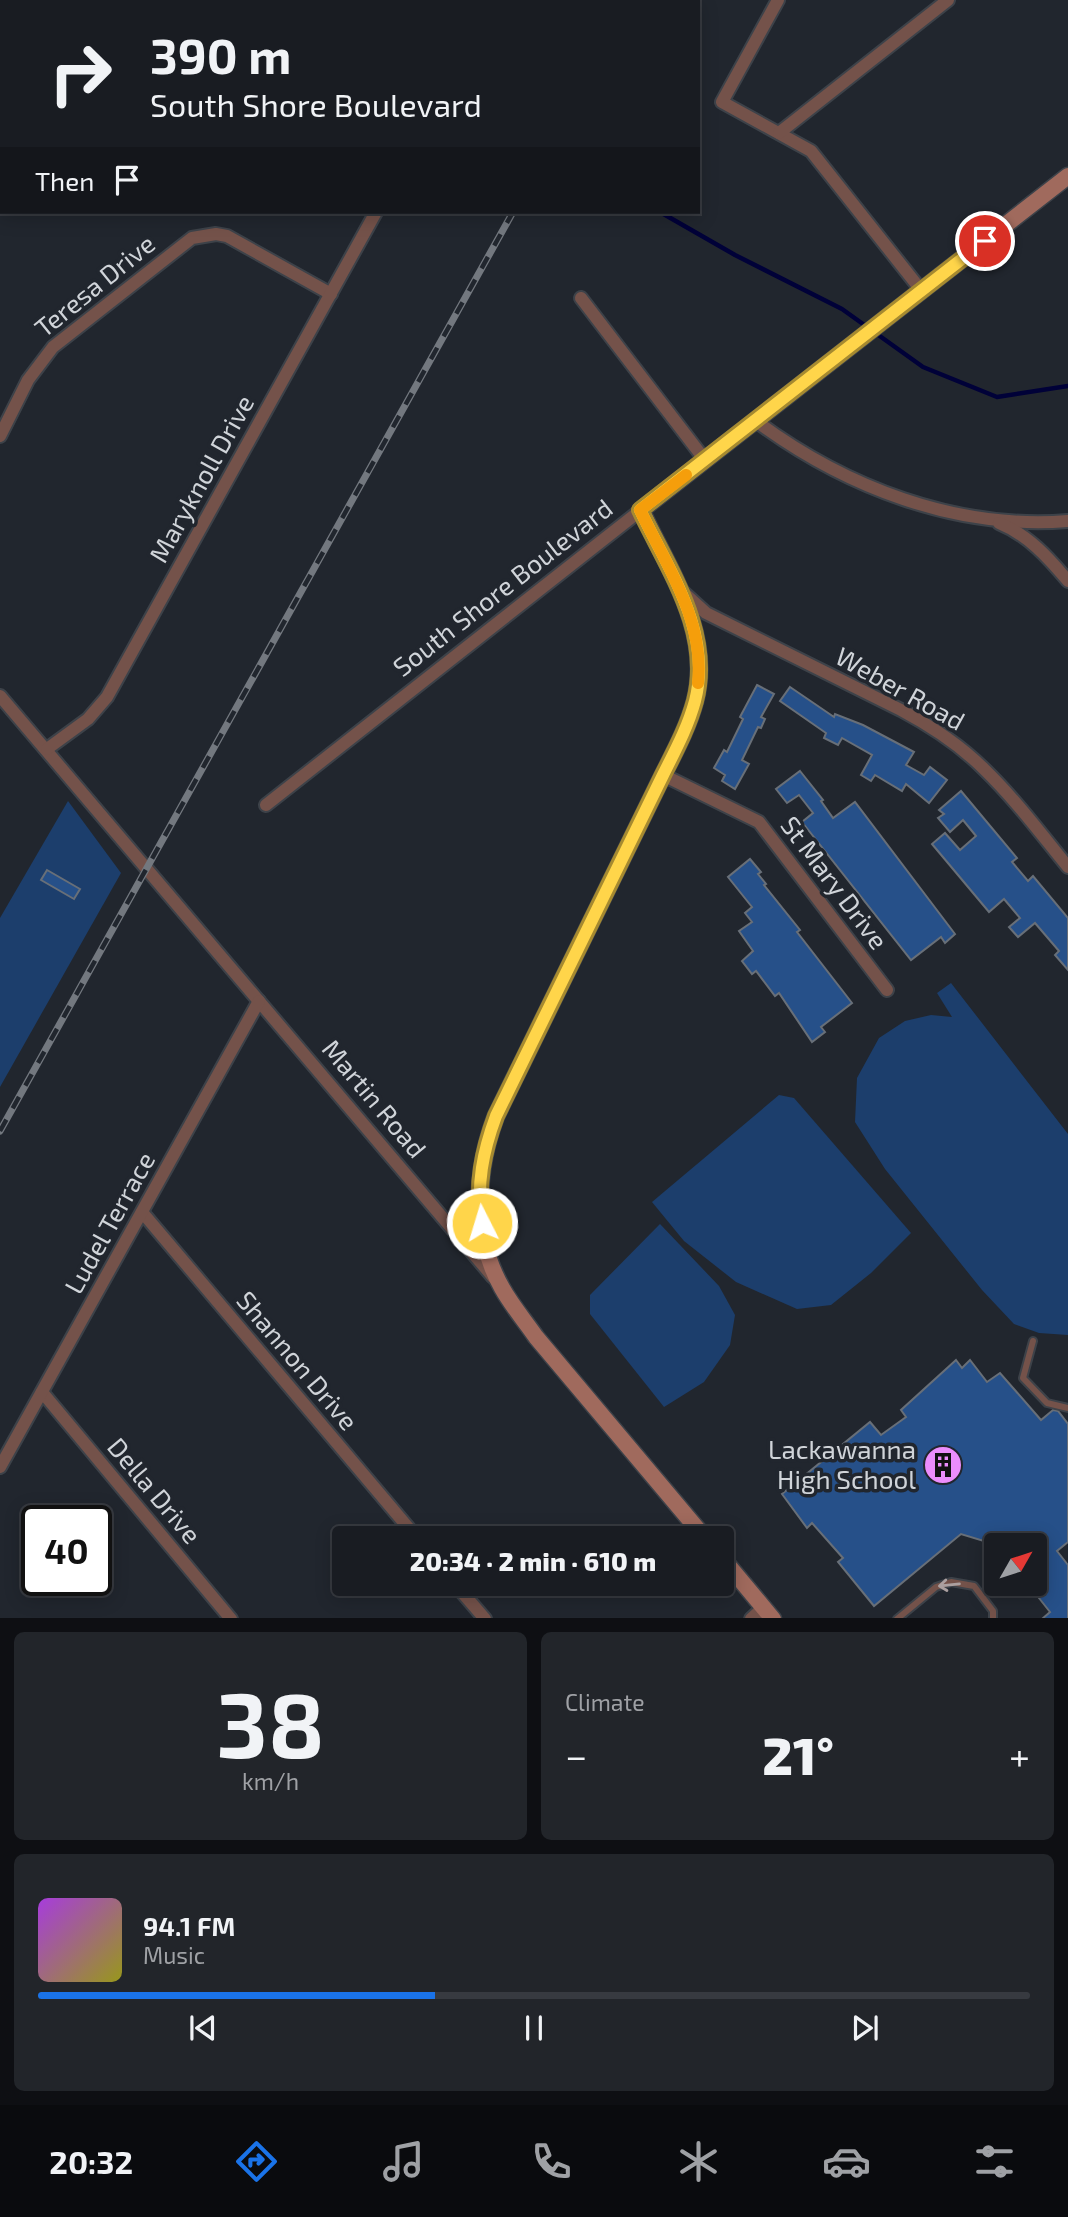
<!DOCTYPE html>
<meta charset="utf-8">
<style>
:root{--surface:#191c22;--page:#22252a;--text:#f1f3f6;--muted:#9fa1a5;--line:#373a40;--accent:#1a73e8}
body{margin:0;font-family:"Exo 2",sans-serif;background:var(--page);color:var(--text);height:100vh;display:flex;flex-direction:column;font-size:26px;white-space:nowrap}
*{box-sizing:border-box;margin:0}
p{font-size:23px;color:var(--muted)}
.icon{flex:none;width:38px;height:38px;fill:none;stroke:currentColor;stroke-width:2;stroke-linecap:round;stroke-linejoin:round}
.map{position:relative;height:1618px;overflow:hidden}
.sheet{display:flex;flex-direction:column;gap:14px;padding:14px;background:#0e0f13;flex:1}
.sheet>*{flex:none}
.guide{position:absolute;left:0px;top:0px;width:700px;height:214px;box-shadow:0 4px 18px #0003,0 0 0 2px var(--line);background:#191c22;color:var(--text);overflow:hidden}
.needle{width:46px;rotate:51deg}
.fabs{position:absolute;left:984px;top:1533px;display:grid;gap:14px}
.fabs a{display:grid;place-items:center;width:63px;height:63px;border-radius:7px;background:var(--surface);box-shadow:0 4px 18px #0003,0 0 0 2px var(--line);font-size:35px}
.speed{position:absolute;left:21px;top:1505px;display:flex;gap:14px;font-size:35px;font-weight:700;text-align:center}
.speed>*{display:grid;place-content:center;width:91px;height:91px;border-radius:50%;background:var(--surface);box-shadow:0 4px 18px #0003,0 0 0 2px var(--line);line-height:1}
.speed .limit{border:4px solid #111;border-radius:10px;background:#fff;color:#111}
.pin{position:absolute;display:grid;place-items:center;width:60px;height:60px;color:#fff;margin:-30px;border:4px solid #fff;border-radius:50%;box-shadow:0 2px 7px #0007}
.me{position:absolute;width:77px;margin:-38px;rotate:355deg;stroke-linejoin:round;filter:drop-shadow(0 0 5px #0008)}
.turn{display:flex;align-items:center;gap:24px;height:147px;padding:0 35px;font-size:32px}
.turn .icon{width:91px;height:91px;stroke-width:2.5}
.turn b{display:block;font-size:49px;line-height:60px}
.then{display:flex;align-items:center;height:66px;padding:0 35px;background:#0003;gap:14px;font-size:26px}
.big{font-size:52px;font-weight:800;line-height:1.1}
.sheet .card{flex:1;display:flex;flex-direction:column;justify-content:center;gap:10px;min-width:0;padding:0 24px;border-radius:10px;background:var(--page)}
.sheet .dial{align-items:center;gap:0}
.dial b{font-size:91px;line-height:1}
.song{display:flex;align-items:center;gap:21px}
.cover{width:84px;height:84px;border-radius:10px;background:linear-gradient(135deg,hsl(280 70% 55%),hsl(60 70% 35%))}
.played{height:7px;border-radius:4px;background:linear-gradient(90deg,var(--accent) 40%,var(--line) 40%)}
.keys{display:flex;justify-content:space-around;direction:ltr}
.heat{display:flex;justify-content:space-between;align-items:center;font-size:38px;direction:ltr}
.sheet .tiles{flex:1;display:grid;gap:14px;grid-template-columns:1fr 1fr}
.card:last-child{grid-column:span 2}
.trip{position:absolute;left:332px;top:1526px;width:402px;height:70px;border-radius:7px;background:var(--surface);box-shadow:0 4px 18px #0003,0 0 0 2px var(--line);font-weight:800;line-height:70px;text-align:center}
.tab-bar{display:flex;height:112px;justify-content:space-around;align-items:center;background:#0a0b0e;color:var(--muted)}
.tab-bar .icon{width:49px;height:49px}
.tab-bar .on{color:var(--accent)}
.tab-bar b{font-size:32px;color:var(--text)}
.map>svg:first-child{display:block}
.green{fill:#1c3e6c}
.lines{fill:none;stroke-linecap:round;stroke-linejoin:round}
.stream{stroke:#000138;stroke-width:4.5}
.building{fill:#265089;stroke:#686f78;stroke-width:2}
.lane-casing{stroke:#3d4249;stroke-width:10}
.street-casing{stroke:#3d4249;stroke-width:16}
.secondary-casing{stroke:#3d4249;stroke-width:19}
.lane{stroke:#74524a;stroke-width:6}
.street{stroke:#74524a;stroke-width:12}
.secondary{stroke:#a06a5d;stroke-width:16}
.rail-casing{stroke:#73787f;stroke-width:7}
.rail{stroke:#21262e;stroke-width:4.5;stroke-dasharray:13;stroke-linecap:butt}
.oneway{stroke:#aba0a0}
.route-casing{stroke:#a68a30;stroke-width:18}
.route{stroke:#ffd54a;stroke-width:12}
.slow{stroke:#f59e0b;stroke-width:12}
.labels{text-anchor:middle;stroke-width:7;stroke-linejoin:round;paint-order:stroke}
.street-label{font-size:26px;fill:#d0d4d9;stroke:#21262e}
.poi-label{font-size:26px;fill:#d0d4d9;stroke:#21262e;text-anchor:end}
</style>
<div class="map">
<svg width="1068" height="1619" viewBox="0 0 1068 1619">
<rect width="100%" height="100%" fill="#21262e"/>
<!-- green -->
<g class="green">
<polygon points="486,0 600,0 487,2"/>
<polygon points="68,801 121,873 0,1087 0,918"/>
<polygon points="951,983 1068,1134 1068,1335 1039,1333 1014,1324 982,1290 885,1169 855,1122 857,1078 879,1038 905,1021 931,1015 952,1017 937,993"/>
<polygon points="779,1095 794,1098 911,1233 871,1273 831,1305 797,1309 736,1282 684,1241 652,1202"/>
<polygon points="660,1224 719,1286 735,1315 730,1345 704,1382 664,1407 590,1314 590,1295"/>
</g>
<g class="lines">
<!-- stream -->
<g class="stream">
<polyline points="438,0 440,2"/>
<polyline points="660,212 735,255 842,309 923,367 997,397 1068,386"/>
</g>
</g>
<!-- building -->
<g class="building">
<polygon points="757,685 774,694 761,717 765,719 761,728 758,727 742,760 749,764 735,789 722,781 725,775 714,768 724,750 727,752 743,719 740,717"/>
<polygon points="790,687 834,717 835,714 863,725 914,752 906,765 924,775 930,767 947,780 929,803 906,784 902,791 875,775 871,781 861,775 872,755 842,738 838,745 824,738 826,733 780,701"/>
<polygon points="800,771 823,800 821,801 833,818 855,802 955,934 945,943 941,937 911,960 802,822 813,813 799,795 787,803 776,789"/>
<polygon points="961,791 1017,858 1012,862 1028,881 1033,876 1068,918 1068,970 1055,955 1059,951 1035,923 1018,937 1009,927 1020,918 1004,899 989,912 932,844 945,833 960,850 976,836 963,820 950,832 938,818 944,814 939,810"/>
<polygon points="750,859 761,872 758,874 766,884 764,885 800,930 797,932 852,1003 821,1027 825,1032 812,1042 779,993 775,996 756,971 752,974 742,961 753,951 739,931 752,922 745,913 752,907 728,877"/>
<polygon points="47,870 80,889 74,899 41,880"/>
<polygon points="956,1360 962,1368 970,1360 987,1382 1000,1373 1041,1420 1053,1410 1058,1411 1068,1424 1068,1542 1057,1551 1068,1565 1068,1619 1042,1619 1050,1612 1028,1584 1034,1584 1034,1545 997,1545 961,1534 874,1606 838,1562 843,1558 812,1523 807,1528 782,1494 870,1422 881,1435 906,1417 901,1410"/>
</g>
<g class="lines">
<defs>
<g id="lane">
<polyline points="1033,1341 1023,1378 1047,1403 1068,1408"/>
<polyline points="897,1619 936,1587 951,1582 974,1586 993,1611 993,1619"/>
</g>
<g id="street">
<polyline points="264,0 266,2"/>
<polyline points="778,0 722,102 811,151 921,290"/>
<polyline points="215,2 217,0"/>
<polyline points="779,133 948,0"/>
<polyline points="0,165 2,164"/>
<polyline points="581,298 705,460"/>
<path d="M756,421C845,487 956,530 1068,521"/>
<polyline points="0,436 28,380 53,347 192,238 216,234 227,236 331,294"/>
<path d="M999,523C1028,535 1048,557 1068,581"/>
<path d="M683,592L706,613L901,710C931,726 960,745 984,769C1015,799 1041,834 1068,867"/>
<polyline points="0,696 493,1277"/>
<polyline points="47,749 88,719 107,697 376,212"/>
<polyline points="663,775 759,822 887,990"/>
<polyline points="266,805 641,510"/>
<polyline points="142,1212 417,1538"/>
<polyline points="42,1392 231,1619"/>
<polyline points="0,1467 259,1001"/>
<polyline points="455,1584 485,1619"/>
<polyline points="751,1619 764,1607"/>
</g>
<g id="secondary">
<path d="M705,1538L536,1337C525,1321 512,1306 502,1288C472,1235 475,1171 496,1116L663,775C675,751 688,727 695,701C713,632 668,569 641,510L1068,176"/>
<polyline points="723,1559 773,1619"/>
</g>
</defs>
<!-- lane casing -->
<use href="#lane" class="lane-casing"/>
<!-- street casing -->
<use href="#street" class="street-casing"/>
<!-- secondary casing -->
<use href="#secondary" class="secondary-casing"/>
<!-- lane -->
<use href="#lane" class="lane"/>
<!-- street -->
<use href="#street" class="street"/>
<!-- secondary -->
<use href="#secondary" class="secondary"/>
<defs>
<g id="rail">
<polyline points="630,2 631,0"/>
<polyline points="0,1131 513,212"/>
</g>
</defs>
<!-- rail casing -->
<use href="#rail" class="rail-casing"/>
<!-- rail -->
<use href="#rail" class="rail"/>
</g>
<!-- one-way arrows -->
<defs><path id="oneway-shaft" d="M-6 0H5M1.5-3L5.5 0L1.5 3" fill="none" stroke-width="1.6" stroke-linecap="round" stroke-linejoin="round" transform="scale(1.75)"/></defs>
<use class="oneway" href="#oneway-shaft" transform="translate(949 1585) rotate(174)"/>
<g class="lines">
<defs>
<path id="route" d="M482,1223C476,1185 483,1151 496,1116L663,775C675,751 688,727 695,701C713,632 668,569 640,510L985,241"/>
</defs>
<!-- route casing -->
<use href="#route" class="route-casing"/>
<!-- route -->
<use href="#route" class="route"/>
<!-- slow -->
<path class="slow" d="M686,475L640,510C666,565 705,620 698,683"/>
</g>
<!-- icons -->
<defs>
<symbol id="building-disc" viewBox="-11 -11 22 22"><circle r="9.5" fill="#eb8dfc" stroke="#21262e"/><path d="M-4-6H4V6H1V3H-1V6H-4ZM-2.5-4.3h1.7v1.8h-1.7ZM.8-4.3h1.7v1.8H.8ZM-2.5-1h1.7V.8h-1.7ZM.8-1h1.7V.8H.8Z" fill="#111"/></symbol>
</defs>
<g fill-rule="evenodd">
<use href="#building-disc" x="921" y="1443" width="44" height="44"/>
</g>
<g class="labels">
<!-- street labels -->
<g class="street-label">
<text transform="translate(95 286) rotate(-39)" y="9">Teresa Drive</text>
<text transform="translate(202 479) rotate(-61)" y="9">Maryknoll Drive</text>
<text transform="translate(503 588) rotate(-38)" y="9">South Shore Boulevard</text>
<text transform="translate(900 689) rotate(29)" y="9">Weber Road</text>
<text transform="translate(834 883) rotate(53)" y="9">St Mary Drive</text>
<text transform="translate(374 1099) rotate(50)" y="9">Martin Road</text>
<text transform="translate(110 1223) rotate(-61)" y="9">Ludel Terrace</text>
<text transform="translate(297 1361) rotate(50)" y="9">Shannon Drive</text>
<text transform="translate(154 1491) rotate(50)" y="9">Della Drive</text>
</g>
<!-- poi labels -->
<g class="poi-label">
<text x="916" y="1459">Lackawanna<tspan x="916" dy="30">High School</tspan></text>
</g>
</g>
</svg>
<div class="fabs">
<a><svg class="needle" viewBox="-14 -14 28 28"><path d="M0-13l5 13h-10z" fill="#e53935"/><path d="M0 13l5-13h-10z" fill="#9fa1a5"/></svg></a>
</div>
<div class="speed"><div class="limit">40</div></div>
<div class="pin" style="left:985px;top:241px;background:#d93025"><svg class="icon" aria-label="arrive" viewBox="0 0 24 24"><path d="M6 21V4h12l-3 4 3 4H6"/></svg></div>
<svg class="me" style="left:482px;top:1223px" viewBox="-20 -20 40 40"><circle r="17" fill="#ffd54a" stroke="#fff" stroke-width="3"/><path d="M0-11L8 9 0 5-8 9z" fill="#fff"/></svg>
<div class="trip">20:34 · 2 min · 610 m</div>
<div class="guide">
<div class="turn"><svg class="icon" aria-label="right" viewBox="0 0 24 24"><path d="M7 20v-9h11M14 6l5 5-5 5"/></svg><div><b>390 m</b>South Shore Boulevard</div></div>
<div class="then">Then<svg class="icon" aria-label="arrive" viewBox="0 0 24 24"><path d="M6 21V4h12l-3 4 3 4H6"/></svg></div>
</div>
</div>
<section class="sheet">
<div class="tiles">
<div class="card dial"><b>38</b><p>km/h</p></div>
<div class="card"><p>Climate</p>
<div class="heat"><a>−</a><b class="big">21°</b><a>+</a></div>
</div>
<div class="card">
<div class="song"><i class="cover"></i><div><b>94.1 FM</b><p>Music</p></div></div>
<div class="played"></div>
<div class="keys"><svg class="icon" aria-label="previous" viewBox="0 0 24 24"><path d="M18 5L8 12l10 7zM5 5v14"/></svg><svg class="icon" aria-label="pause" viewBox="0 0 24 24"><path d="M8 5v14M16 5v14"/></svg><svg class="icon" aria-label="next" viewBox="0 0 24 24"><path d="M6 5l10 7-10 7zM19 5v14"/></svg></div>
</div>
</div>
</section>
<nav class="tab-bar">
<b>20:32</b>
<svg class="icon on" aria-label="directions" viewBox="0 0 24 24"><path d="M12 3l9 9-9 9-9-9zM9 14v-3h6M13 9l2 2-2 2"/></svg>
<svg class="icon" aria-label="music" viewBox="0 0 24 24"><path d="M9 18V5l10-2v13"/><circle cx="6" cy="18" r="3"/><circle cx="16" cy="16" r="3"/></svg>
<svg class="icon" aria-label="phone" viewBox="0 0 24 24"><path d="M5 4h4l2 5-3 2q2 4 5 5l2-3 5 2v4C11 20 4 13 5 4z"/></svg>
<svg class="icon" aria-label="climate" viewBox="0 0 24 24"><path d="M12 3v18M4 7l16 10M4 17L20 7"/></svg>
<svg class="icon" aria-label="car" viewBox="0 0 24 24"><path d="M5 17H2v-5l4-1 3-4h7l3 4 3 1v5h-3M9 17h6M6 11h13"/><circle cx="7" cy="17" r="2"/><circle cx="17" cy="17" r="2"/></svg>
<svg class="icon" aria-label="filters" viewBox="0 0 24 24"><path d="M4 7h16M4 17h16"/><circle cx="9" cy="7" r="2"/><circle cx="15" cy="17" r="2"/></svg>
</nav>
